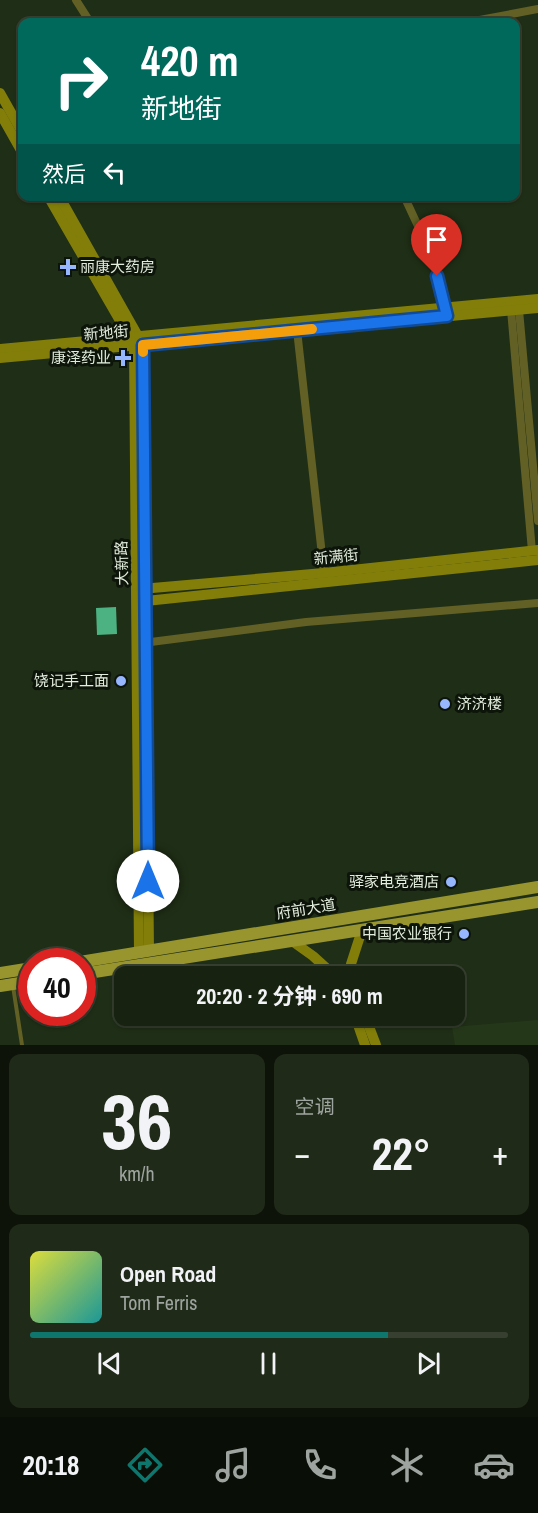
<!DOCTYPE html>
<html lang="zh">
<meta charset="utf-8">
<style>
:root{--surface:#172210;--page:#202a19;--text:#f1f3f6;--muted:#9ea49f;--line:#363f30;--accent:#0f766e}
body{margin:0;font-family:"Archivo Narrow","Noto Sans SC",sans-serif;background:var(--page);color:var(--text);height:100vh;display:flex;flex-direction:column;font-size:22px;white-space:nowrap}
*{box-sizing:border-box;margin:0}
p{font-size:20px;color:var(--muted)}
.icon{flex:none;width:33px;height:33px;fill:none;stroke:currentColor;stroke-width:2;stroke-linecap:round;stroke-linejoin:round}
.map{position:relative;height:1045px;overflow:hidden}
.sheet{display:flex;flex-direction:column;gap:9px;padding:9px;background:#0d1309;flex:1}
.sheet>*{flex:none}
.hud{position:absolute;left:18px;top:18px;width:502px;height:183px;border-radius:12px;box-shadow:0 2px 4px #0004,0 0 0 2px var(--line);background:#00695c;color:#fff;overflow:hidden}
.speed{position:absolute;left:18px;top:948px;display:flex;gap:12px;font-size:30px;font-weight:700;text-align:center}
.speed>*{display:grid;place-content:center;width:78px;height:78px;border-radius:50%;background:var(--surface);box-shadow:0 2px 4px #0004,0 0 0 2px var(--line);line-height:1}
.speed .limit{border:9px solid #d22;background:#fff;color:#111}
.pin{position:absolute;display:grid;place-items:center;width:51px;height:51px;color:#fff;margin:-62px -26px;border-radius:50% 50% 50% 0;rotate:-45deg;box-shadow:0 0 6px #0007}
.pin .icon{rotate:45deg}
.me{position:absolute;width:66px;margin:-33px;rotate:0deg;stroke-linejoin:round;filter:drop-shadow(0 0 4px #0008)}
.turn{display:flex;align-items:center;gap:21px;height:126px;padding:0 24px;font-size:27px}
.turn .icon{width:78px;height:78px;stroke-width:2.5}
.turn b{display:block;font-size:42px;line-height:51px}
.then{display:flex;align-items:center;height:57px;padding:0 24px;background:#0003;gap:12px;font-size:22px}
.big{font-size:45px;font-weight:700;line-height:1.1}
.sheet .widget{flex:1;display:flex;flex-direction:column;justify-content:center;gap:9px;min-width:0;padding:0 21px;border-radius:12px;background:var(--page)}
.sheet .dial{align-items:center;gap:0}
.dial b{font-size:78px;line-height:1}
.song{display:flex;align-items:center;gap:18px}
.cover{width:72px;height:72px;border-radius:9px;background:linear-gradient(135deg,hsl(60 70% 55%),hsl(180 70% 35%))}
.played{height:6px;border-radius:3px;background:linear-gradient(90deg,var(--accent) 75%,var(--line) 75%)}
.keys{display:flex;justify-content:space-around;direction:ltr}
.heat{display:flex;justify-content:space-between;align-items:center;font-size:33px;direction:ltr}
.sheet .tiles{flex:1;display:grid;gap:9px;grid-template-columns:1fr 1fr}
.widget:last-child{grid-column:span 2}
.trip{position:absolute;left:114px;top:966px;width:351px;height:60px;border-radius:12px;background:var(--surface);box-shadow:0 2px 4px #0004,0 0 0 2px var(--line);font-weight:700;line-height:60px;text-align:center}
.tab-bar{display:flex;height:96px;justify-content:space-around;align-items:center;background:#090e06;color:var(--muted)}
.tab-bar .icon{width:42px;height:42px}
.tab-bar .current{color:var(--accent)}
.tab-bar b{font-size:27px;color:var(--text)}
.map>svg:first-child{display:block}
.built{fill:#253719}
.building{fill:#4cb282}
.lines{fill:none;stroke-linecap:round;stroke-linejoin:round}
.lane{stroke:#626024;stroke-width:4}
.street{stroke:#626024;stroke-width:8}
.secondary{stroke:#827e09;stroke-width:10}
.primary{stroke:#98952e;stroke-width:12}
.route-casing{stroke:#114b97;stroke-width:15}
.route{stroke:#1a73e8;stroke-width:10}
.slow{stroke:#f59e0b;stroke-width:10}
.poi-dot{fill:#96b6fd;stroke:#0d1409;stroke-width:2}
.labels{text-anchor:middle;stroke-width:6;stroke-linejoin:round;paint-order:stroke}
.poi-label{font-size:15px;fill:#e2ecdd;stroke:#0d1409;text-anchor:end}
.street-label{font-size:15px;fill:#e2ecdd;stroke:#0d1409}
</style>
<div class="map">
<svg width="538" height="1045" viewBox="0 0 538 1045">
<rect width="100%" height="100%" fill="#1f2e16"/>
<!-- built -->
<polygon class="built" points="538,1020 538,1045 455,1045 452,1027"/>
<!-- building -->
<polygon class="building" points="116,607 117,634 97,635 96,608"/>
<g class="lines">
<!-- lane -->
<polyline class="lane" points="13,986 22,1045"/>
<!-- street -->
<g class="street">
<polyline points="76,0 90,22"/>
<polyline points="469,22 538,9"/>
<polyline points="404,196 432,256 446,310"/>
<polyline points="511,310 532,551"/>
<polyline points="519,310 538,521"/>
<polyline points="297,330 324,573"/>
<polyline points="143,643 306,622 538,603"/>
</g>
<!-- secondary -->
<g class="secondary">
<polyline points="0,93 22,132"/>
<polyline points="0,113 22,152"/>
<polyline points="48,196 134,345 139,953"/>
<polyline points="59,196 143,345 149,951"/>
<polyline points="0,349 538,299"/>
<polyline points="0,358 538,308"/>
<polyline points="141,589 324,573 538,550"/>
<polyline points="146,601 538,560"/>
<polyline points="292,941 313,956 335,976"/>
<polyline points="352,976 351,964 362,930"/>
<polyline points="355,1016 365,1045"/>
<polyline points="365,1016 376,1045"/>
</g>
<!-- primary -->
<g class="primary">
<polyline points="80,962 538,887"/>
<polyline points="0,973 32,968"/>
<polyline points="82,974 538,902"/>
<polyline points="0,986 32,981"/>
</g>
</g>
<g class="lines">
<defs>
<polyline id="route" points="148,881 143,345 447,316 437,276"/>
</defs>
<!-- route casing -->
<use href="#route" class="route-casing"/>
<!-- route -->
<use href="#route" class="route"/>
<!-- slow -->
<polyline class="slow" points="143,352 143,345 312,329"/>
</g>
<!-- markers -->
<g class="poi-dot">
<path d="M65 258h6v6h6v6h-6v6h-6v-6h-6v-6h6z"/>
<path d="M120 349h6v6h6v6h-6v6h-6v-6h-6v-6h6z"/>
<circle cx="121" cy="681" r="6"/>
<circle cx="445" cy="704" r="6"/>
<circle cx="451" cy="882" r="6"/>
<circle cx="464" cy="934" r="6"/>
</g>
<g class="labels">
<!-- poi labels -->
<g class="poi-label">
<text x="80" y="272" text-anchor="start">丽康大药房</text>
<text x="111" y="363">康泽药业</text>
<text x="109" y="686">饶记手工面</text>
<text x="457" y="709" text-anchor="start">济济楼</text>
<text x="439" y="887">驿家电竞酒店</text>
<text x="452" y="939">中国农业银行</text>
</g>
<!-- street labels -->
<g class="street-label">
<text transform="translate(106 333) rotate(-5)" y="5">新地街</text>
<text transform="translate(336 557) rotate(-6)" y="5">新满街</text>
<text transform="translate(122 563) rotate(-91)" y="5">大新路</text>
<text transform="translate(306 909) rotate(-9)" y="5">府前大道</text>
</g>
</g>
</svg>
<div class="speed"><div class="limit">40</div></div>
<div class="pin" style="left:437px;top:276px;background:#d93025"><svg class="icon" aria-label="arrive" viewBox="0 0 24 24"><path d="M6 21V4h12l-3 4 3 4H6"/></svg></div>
<svg class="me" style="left:148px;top:881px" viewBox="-20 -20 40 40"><circle r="19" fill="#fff"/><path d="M0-13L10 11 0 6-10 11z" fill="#1a73e8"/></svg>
<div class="trip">20:20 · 2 分钟 · 690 m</div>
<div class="hud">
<div class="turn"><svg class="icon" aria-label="right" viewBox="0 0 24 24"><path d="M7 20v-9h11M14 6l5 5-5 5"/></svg><div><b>420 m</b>新地街</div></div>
<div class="then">然后<svg class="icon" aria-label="left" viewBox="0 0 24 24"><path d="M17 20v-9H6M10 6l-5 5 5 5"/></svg></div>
</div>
</div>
<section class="sheet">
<div class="tiles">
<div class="widget dial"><b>36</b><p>km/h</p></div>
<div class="widget"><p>空调</p>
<div class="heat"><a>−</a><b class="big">22°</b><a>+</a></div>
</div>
<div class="widget">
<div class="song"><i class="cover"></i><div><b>Open Road</b><p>Tom Ferris</p></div></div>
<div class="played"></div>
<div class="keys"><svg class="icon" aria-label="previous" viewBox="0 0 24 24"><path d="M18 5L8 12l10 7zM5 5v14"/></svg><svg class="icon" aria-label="pause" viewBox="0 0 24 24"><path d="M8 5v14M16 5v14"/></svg><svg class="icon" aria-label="next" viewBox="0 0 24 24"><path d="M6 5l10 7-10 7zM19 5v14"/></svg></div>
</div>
</div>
</section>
<nav class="tab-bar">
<b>20:18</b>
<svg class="icon current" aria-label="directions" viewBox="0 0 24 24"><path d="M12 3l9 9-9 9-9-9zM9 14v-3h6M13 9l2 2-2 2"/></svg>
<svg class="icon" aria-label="music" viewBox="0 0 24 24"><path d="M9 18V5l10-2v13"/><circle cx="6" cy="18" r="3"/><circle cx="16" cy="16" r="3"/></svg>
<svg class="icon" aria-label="phone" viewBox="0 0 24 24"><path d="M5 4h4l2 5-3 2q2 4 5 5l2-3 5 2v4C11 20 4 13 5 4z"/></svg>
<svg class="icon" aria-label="climate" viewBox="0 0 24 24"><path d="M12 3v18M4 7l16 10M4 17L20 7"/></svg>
<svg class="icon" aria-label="car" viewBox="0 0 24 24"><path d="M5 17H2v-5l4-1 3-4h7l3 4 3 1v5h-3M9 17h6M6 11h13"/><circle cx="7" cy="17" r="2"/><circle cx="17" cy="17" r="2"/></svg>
</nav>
